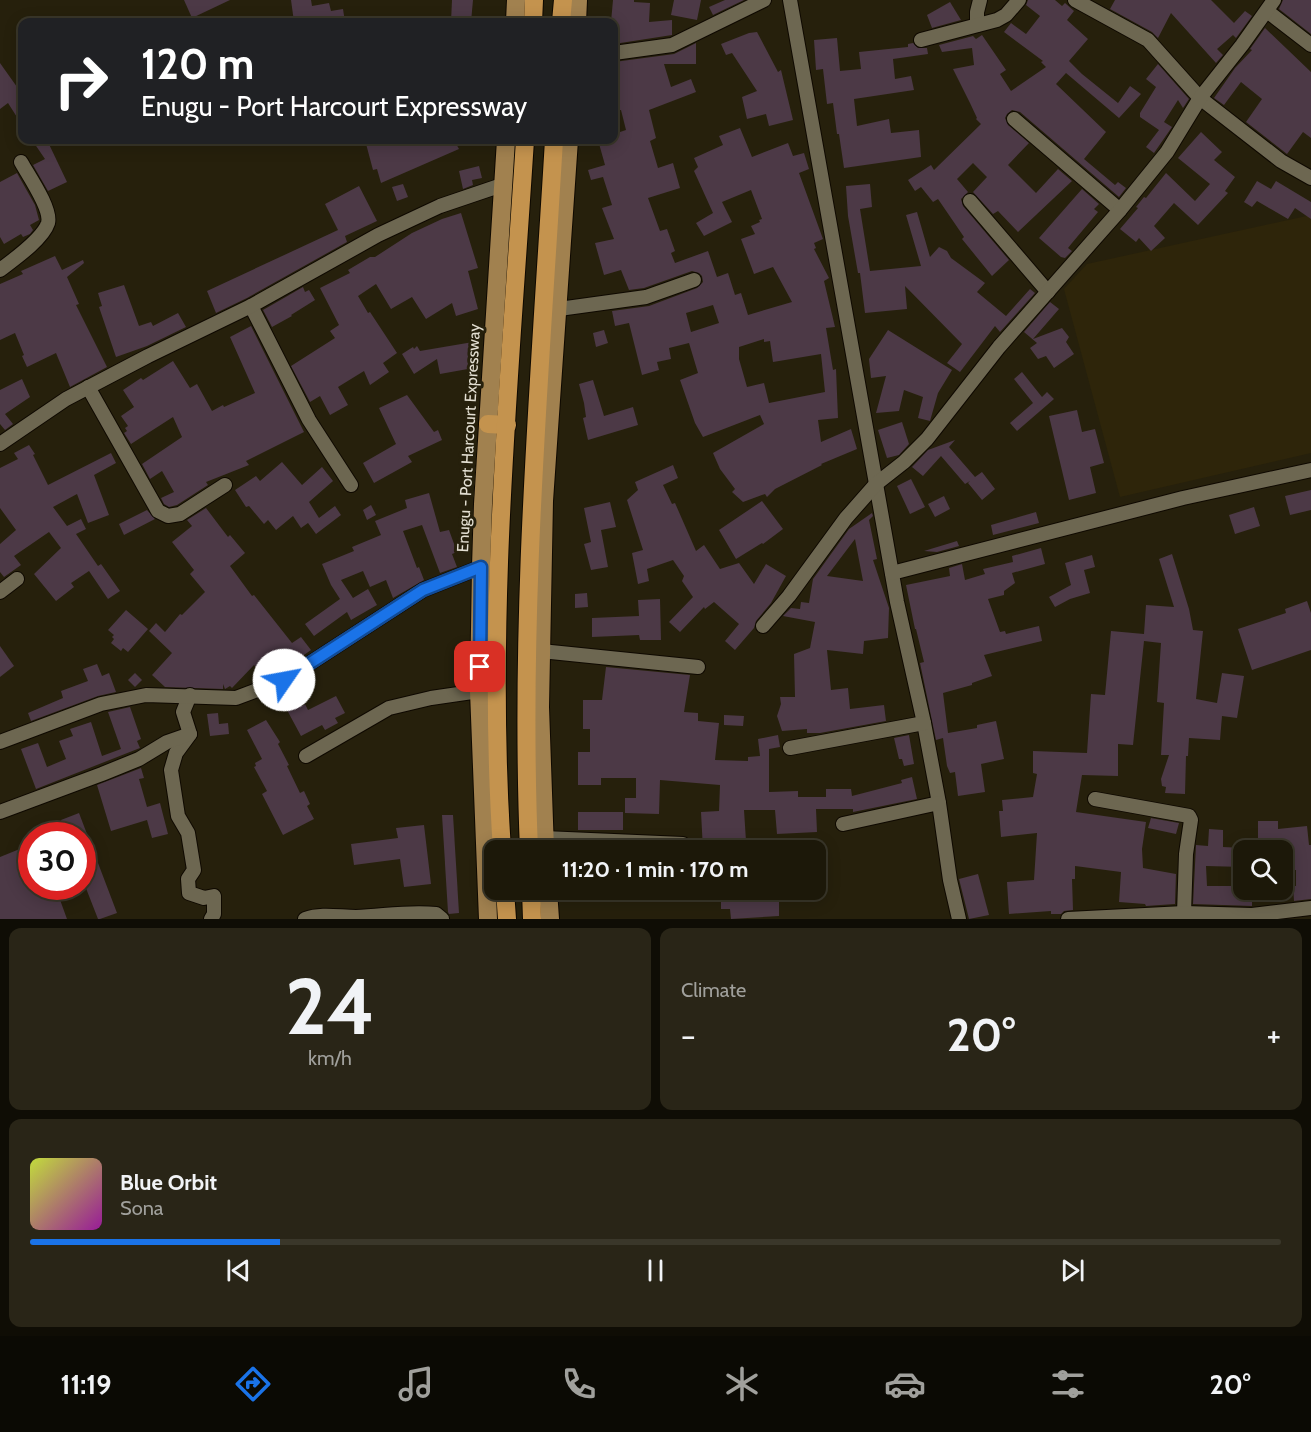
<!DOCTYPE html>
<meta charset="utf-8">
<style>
:root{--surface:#1c1809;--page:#292517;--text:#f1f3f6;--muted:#a0a09c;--line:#3a372a;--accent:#1a73e8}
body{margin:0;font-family:Cabin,sans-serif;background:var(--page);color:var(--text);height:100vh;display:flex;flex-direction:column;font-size:22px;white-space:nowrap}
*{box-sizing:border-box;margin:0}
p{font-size:20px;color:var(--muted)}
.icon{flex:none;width:33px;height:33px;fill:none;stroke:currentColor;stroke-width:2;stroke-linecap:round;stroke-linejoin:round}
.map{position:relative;height:919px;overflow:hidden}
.details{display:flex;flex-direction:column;gap:9px;padding:9px;background:#0f0d05;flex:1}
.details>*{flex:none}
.hud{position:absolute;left:18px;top:18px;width:600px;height:126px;border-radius:12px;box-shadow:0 3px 15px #0003,0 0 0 2px var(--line);background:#202124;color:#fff;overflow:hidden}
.fabs{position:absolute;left:1233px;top:840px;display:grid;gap:12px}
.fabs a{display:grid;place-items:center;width:60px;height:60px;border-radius:12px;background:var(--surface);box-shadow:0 3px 15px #0003,0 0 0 2px var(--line);font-size:30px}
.speed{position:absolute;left:18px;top:822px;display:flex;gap:12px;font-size:30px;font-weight:700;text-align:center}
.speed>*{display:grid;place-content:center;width:78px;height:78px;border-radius:50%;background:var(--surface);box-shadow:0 3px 15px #0003,0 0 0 2px var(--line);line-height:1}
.speed .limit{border:9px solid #d22;background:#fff;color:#111}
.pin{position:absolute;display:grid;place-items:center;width:51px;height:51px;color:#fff;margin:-26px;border-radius:12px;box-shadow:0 3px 9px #0006}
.me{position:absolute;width:66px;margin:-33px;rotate:57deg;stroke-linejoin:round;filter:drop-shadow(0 0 4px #0008)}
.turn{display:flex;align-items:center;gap:21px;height:126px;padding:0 24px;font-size:27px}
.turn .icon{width:78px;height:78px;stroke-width:2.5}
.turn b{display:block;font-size:42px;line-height:51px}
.big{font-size:45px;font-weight:700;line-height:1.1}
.details .tile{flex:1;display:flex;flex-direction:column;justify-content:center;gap:9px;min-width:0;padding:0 21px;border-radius:12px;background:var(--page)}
.details .dial{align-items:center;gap:0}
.dial b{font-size:78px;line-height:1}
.song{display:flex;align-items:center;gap:18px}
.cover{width:72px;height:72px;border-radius:9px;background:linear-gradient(135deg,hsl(70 70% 55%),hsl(300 70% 35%))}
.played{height:6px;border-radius:3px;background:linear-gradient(90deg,var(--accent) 20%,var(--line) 20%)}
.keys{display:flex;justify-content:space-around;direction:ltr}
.heat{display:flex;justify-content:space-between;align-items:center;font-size:33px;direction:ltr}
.details .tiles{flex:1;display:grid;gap:9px;grid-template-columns:1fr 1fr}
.tile:last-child{grid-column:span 2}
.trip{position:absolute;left:484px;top:840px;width:342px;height:60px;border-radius:12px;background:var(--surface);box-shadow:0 3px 15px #0003,0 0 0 2px var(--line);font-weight:700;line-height:60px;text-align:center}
.dock{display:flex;height:96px;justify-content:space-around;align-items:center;background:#0b0a04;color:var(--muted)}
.dock .icon{width:42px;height:42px}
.dock .active{color:var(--accent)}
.dock b{font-size:27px;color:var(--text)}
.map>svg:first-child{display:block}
.built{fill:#2e250a}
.building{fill:#4c3946;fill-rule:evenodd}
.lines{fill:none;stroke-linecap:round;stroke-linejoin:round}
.minor-casing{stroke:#0f0900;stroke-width:16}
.major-casing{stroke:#0f0900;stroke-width:20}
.highway-casing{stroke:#0f0900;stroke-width:20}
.minor{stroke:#6d6751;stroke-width:14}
.major{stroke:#a1814f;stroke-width:18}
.highway{stroke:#c4934e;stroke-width:18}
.route-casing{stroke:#114b97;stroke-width:15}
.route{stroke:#1a73e8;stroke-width:10}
.labels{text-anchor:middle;stroke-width:6;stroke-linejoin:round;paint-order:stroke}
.street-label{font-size:16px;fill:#e3dfd2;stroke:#26200c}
</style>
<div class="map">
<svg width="1311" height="919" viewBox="0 0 1311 919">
<rect width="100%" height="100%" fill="#26200c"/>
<!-- built -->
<polygon class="built" points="1311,215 1311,453 1120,497 1064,289 1087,264"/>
<!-- building -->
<g class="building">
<polygon points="184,0 230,0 192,18"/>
<polygon points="291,0 311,0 312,6 329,3 331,11 343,9 345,22 294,22"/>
<polygon points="452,0 473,0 471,22 451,22"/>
<polygon points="613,0 634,0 634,2 650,3 649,22 672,20 672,35 614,44 614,22 611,22"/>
<polygon points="674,0 701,0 697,20 671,15"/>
<polygon points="725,0 744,0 713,15 709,7"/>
<polygon points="1028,0 1055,0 1062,6 1065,3 1074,11 1067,20 1088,39 1069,61 1082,74 1118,103 1130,86 1141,94 1119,118 1066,73 1056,84 1106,132 1084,159 1115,185 1118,182 1126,188 1119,197 1020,112 1012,110 1007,114 1005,118 1008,125 1029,143 1008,165 1036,193 1058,169 1072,181 1018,232 998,211 993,214 973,192 987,177 973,163 957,179 968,192 961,199 963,206 1009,260 992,276 962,239 964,237 938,199 933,202 921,187 915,191 908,180 931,165 934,170 981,124 976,119 977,118 970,103 953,69 974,65 972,48 942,52 939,45 973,36 976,39 982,35 1006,70 1000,74 1011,91 1046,67 1041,62 1043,61 1004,32 1011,23 1026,34 1040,16 1026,5"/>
<polygon points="1115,0 1211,0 1234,23 1245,11 1252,16 1236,38 1233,35 1217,49 1223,55 1216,63 1171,13 1158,38 1152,32 1110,9"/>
<polygon points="1283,0 1311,0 1311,34 1279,9"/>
<polygon points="950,2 961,20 932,28 927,15"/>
<polygon points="1265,28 1311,72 1311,138 1303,132 1287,154 1246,122 1262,99 1241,82 1224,105 1214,98 1235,68 1252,50 1250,49"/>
<polygon points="757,32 778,72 781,70 793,120 769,126 766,114 747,119 742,97 757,91 732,53 726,55 721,44 749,33"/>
<polygon points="837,38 840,71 861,69 859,52 908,47 908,44 913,43 918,48 927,48 928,54 893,59 895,79 911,76 914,90 854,99 857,126 889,119 891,133 919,130 921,157 844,168 839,134 837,134 833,103 827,104 823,69 816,70 814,40"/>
<path d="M696,43V64H664L671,87L691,79L696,92L649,110L656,138L650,141L658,168L673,163L680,188L648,198L660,231L667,229L675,251L671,253L675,263L708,251L717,277L728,273L735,295L741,293L748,315L792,302L773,267L754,274L747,255L741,239L755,234L751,226L760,222L759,220L762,219L751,190L722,202L732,222L704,236L696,223L713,213L694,171L698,167L694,158L723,145L719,136L740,128L752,157L788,143L793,156L804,153L809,169L799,173L823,239L814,243L816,248L814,249L829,278L824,281L835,327L826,328L833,370L836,369L838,418L818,420L821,442L851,429L857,449L821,464L822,465L775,489L767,497L765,494L743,502L732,492L735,489L720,469L713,453L764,424L760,415L703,437L695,423L680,380L698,373L689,343L669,348L671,359L657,362L659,370L642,375L629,323L615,326L612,311L649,306L697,288L703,282L702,276L699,273L692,271L644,288L629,290L621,270L604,275L595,243L614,239L602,208L612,205L603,177L591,180L588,170L605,165L598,140H614V134L626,130L621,110L614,111V62L674,54ZM713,305L719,323L691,332L686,313ZM764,339V342L770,341L773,362L821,354L825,392L769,403L764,383L747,387L739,359V347Z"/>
<polygon points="0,63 22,94 22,125 8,103 0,109"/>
<polygon points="1158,64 1189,99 1183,108 1178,100 1164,122 1172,127 1154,153 1146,147 1159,130 1140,117 1140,113 1156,87 1146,79"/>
<polygon points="1201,132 1222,152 1214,160 1235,177 1225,191 1228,193 1198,225 1174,203 1154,226 1165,238 1151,251 1139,238 1136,242 1120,229 1138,208 1136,207 1144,197 1146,198 1166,173 1195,201 1210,184 1178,158"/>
<polygon points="32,140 47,140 67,182 48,191 33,165 45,159"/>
<polygon points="365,140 454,140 459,149 381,183 377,169 373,170"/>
<polygon points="479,166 482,178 472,180 473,185 463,189 459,171"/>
<polygon points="17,173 35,205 39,220 30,225 33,230 30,234 23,237 21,234 4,244 0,237 0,182"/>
<polygon points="1257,181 1271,189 1276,181 1311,202 1311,219 1295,208 1288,219 1257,201 1252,207 1244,202"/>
<polygon points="403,184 408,197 397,201 392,187"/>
<polygon points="870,184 872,207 860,209 870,271 921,266 906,215 917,212 930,257 939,247 947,251 951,258 985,283 977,292 1006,316 1030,289 1035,293 1000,332 995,326 960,372 947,363 962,344 905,286 907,309 865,313 860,273 858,273 848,216 846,186"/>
<polygon points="359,186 377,221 345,236 347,242 247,298 216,313 207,291 338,230 325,204"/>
<polygon points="1082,189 1099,204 1094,209 1098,212 1072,243 1068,248 1072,251 1065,258 1061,257 1039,238"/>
<polygon points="461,213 478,268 468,271 478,309 456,316 452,303 426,319 412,297 391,309 376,284 358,296 368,313 370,312 397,353 383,363 389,372 370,385 364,371 338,387 348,405 330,415 320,396 310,402 291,366 335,338 330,331 339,325 320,288 350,273 348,270 370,257 375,257 412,233 442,219"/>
<polygon points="55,256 62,270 83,260 84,263 67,277 79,304 76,305 107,367 70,387 56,353 27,367 22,356 24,355 15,333 0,340 0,284 23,274 21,271"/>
<polygon points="124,285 139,326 151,322 153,326 178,313 186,327 147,346 116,357 99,307 102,306 98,293"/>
<polygon points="303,287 305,292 309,290 315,300 291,315 292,316 272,327 263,310"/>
<polygon points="1050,302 1059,309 1033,339 1062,328 1069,337 1066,342 1074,354 1054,368 1046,356 1038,359 1030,348 1037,343 1024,332"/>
<polygon points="251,326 304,432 246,461 249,465 206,482 208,485 177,505 169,507 164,504 161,498 174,492 162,471 150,479 142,464 182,437 173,417 131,444 124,433 127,431 125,428 128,426 121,416 134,407 123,390 141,378 143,380 173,361 190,388 197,384 212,411 223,405 224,407 255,393 230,337"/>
<polygon points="604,330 608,343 596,347 593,333"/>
<polygon points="888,330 952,370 938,393 930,421 918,418 923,397 904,390 899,411 876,413 886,376 871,378 869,359"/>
<polygon points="473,342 474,354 477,354 479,367 440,374 437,359 414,374 402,354 413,347 414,349 417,346 420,351"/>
<polygon points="1022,372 1042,397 1047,392 1054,399 1017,431 1010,423 1033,403 1014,379"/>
<polygon points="22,379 30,397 5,414 13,424 5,430 0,424 0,390"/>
<polygon points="593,380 604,416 633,407 638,425 588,440 583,418 586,417 584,403 579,384"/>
<polygon points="407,395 434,432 438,430 442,440 408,456 412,462 374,483 363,463 396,444 379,408"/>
<polygon points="1077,410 1082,432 1095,429 1104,463 1090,467 1096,493 1069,500 1049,416"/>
<polygon points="902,422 909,444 899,455 887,458 878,430"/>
<polygon points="955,440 949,447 975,477 982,472 995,489 982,500 968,483 970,481 965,484 941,456 923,476 912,467 928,450"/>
<polygon points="29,445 35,454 33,455 48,485 111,453 116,463 94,475 109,515 88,523 77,494 53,507 67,526 81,519 86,529 76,534 98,566 101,564 120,591 108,599 89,571 71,583 74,587 56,601 34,574 61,548 49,532 14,556 21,565 4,577 0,572 0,544 16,530 0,508 0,468 18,459 14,453"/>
<polygon points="282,462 302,485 322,467 333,481 309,502 319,518 335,506 341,515 316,534 308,523 301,528 293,516 276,530 268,520 264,524 249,506 246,507 235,490 256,476 260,481"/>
<polygon points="673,465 678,478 663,485 672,504 675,503 696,551 704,545 720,569 739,563 754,584 766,564 786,576 771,603 756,621 754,628 735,650 725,641 739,624 714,602 705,609 704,607 680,632 669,622 693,597 682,581 684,576 673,560 647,569 649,581 638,584 632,553 643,550 627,500 638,490 635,482"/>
<polygon points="911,479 925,507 910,514 897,486"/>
<polygon points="1311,490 1311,510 1290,515 1285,496"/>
<polygon points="429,493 440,532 449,530 457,552 452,554 457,567 440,573 422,525 403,531 417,568 419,567 424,580 393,598 386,580 370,587 363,571 341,580 353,598 368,589 377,605 351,620 347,612 314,636 305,624 340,599 331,585 322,564 354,551 352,547 381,535 375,521 407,508 405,500"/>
<polygon points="944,496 950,509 935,517 928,504"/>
<polygon points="762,501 783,529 763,544 762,543 736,559 719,530"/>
<polygon points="610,502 616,527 601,530 608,567 591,570 584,544 591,542 584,508"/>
<polygon points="371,505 376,515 367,520 363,510"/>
<polygon points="1254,507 1260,526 1235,534 1229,515"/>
<polygon points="206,508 228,537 230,535 245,553 230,566 252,596 254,595 292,643 301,637 311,650 280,672 264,678 254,665 232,688 230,686 225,689 223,684 223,689 165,687 152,675 172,653 149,631 156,623 165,632 180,614 182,615 205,592 190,574 194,570 172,542 192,526 187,520"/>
<polygon points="147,510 155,519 124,535 119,524"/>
<polygon points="1036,512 1039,523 993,535 991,525"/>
<path d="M872,513L873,516L869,520L877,559L873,560L889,608L888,638L864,641L863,654L827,650L831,690L848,688L850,709L884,705L886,721L820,733H807V729L782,731L777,716L781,704L780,697H795L794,654L810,648L815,622L783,616L791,608L800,609L801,602L809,603L813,579L849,529ZM855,539L863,581L827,576Z"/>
<polygon points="957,541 959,546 937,552 924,551"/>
<polygon points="1041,548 1045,564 1012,573 1015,583 1004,591 1004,595 988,599 1000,632 1005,631 1006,634 1039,626 1042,641 984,655 992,676 972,683 972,685 943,693 948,733 977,728 977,725 996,721 1004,759 981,764 985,792 958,796 955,772 950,773 947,766 943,738 936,740 920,663 924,662 916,629 915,629 906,585 950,576 949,568 962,564 965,580 985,574 983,569 1013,562 1012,556"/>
<polygon points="1172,554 1189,609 1193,630 1203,631 1196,699 1217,703 1222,673 1244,676 1237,718 1222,716 1220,740 1189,738 1188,756 1186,756 1185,794 1165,793 1166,787 1162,786 1161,779 1169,755 1161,755 1164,703 1157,702 1161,643 1144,641 1133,745 1118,744 1118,776 1082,775 1076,812 1146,822 1142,849 1143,868 1176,874 1175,904 1146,906 1145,904 1119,902 1121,872 1075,866 1075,879 1072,879 1073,910 1064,911 1061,914 1051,914 1051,911 1009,914 1007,882 1034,880 1037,833 1001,837 999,811 1003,811 1002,800 1033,797 1037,774 1033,773 1033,751 1087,753 1091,694 1105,695 1111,631 1144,634 1146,605 1174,607 1159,559"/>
<polygon points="1092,555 1095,567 1084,570 1090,593 1070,599 1055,607 1049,597 1071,585 1065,563"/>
<polygon points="587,593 588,607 575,608 575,594"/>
<polygon points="660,599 661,640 640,640 639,635 592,637 592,618 639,616 638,600"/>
<polygon points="1307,601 1311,613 1311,650 1252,670 1238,629 1286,613 1285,609"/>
<polygon points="126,610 148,629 128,652 123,648 121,651 111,643 114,639 112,637 114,635 108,630"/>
<polygon points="0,646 14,666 0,677"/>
<polygon points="97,664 102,676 109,673 116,692 98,696 31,721 28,713 63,698 61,691 88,681 83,669"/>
<polygon points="606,667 690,675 684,712 698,713 698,721 719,723 715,760 748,761 748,757 760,756 758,739 778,735 780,747 769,749 769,792 798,791 798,797 826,797 826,789 851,789 852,796 902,783 901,780 912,777 917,799 853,812 853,809 816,809 817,832 777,834 775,810 744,810 746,841 748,841 749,850 703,850 701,812 719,811 720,785 660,780 659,814 625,813 625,798 636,798 636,778 601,778 601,785 578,785 578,752 590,752 590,729 583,729 583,700 602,700"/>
<polygon points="135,673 142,680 135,687 128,680"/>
<polygon points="336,696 345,713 335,718 338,723 325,730 322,725 301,736 287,710 300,703 302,706 305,704 308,710"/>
<polygon points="130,707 141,739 137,741 140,748 36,789 21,749 38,743 47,767 66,759 59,741 73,736 70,729 91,722 102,756 121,749 108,712"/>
<polygon points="218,713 219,724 228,723 229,734 210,736 207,714"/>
<polygon points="724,715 744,716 743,726 724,725"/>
<polygon points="266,720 280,742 278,744 289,765 287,766 300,793 304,791 310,804 307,806 314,819 283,835 262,794 267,791 254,767 256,766 255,763 262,759 247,730"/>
<polygon points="909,735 914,764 904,766 902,759 899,759 894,738"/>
<polygon points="141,768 144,778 139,779 147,807 160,803 168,834 152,838 147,820 111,831 97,785"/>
<rect x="578" y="812" width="45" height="18"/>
<polygon points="79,813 117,913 100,919 98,919 82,878 82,836 67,836 61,820"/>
<polygon points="442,815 453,815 459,913 449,914 448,912"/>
<polygon points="1151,818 1179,823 1176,834 1148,828"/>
<polygon points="1258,821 1278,821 1278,829 1307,826 1309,845 1311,845 1311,899 1294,901 1293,886 1296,886 1296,870 1292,870 1290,843 1258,843"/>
<polygon points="424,825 431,884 404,887 400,859 354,865 351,844 398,838 396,828"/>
<polygon points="1209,829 1223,830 1223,847 1244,848 1244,867 1206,866 1207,886 1244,886 1244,890 1252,890 1252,906 1193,904 1196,845 1208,846"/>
<polygon points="32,844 32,886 55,886 67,919 0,919 0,857"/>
<polygon points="978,874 989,915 969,919 959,879"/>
<polygon points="721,890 774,890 774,901 779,901 779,916 731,919 730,909 721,909"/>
</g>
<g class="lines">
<defs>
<g id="minor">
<polyline points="790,0 897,602 924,723 939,803 950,880 959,919"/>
<polyline points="1075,0 1148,40 1200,98 1281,161 1311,178"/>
<polyline points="1267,11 1311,45"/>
<polyline points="977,25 977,12 980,0"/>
<polyline points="921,40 997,20 1006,15 1019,0"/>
<polyline points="614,53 672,45 764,0"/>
<polyline points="1014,119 1120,210"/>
<polyline points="970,201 1048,292"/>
<path d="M0,270C13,260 43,239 48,223C52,209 28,175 21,162"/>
<polyline points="251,306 309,420 351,485"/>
<polyline points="559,309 646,297 694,280"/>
<polyline points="88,387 158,511 168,516 180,514 225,485"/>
<polyline points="0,444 66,399 148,356 251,306 378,235 440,206 502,185"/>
<polyline points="892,573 1183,498 1311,470"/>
<polyline points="0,592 17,579"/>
<polyline points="763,626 789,596 846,518 876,484 904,462 927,439 999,347 1120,210 1167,152 1200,98 1242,45 1274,0"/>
<polyline points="541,651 698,667"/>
<polyline points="190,695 183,712 190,734 176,753 171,770 178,816 188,833 194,870 188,879 189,893 204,898 214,896 214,914 211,919"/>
<polyline points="0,742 101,704 146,695 236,698 284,680 423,590 481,567"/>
<polyline points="790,748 924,723"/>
<polyline points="306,756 389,708 431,698 479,691"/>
<polyline points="1095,799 1189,816 1191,820 1186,854 1184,913"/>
<polyline points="0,812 102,774 139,759 167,742 190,734"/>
<polyline points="843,824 939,803"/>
<polyline points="544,838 683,844"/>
<path d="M305,919C322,913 339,917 356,917C384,916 408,911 436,914L442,919"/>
<polyline points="1068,919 1184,913 1252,915 1311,908"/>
</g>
<g id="major">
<polyline points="515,22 516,0"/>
<polyline points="577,22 578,0"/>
<polyline points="545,850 540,707 544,501 569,140"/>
<polyline points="548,890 550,919"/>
<polyline points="488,919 479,691 481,567 483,504 506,140"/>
</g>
<g id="highway">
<polyline points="533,22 534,0"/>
<polyline points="561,22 563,0"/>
<polyline points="488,424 507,425"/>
<path d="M502,850C486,614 510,376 525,140"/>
<path d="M529,850C519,613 540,376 554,140"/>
<polyline points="505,890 507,919"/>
<polyline points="531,890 532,919"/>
</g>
</defs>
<!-- minor casing -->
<use href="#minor" class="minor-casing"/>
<!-- major casing -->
<use href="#major" class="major-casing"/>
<!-- highway casing -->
<use href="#highway" class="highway-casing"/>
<!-- minor -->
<use href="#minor" class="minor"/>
<!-- major -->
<use href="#major" class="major"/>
<!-- highway -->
<use href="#highway" class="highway"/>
</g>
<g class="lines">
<defs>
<polyline id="route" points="284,680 423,590 481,567 480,667"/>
</defs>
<!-- route casing -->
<use href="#route" class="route-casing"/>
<!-- route -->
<use href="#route" class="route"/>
</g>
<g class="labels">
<!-- street labels -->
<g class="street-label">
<text transform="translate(468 438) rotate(-87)" y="6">Enugu - Port Harcourt Expressway</text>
</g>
</g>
</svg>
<div class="fabs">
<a><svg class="icon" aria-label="search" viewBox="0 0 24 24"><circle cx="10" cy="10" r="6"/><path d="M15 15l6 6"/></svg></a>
</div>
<div class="speed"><div class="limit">30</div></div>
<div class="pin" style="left:480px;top:667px;background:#d93025"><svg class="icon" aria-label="arrive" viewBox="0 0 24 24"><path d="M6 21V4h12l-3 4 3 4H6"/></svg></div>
<svg class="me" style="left:284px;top:680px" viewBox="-20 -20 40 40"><circle r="19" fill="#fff"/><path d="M0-13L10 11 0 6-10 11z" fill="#1a73e8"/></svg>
<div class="trip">11:20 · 1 min · 170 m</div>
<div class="hud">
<div class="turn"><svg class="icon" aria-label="right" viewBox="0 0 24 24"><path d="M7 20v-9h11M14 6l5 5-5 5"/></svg><div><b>120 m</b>Enugu - Port Harcourt Expressway</div></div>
</div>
</div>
<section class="details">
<div class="tiles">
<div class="tile dial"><b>24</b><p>km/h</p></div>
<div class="tile"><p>Climate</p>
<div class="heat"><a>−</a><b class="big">20°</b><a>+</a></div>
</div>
<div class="tile">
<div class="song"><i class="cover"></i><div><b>Blue Orbit</b><p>Sona</p></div></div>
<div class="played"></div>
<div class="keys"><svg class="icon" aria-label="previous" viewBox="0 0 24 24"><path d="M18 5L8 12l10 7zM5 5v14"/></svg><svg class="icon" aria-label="pause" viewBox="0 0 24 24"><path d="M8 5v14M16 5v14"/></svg><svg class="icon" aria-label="next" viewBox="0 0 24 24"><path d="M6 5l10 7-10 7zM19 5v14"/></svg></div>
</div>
</div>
</section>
<nav class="dock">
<b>11:19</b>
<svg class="icon active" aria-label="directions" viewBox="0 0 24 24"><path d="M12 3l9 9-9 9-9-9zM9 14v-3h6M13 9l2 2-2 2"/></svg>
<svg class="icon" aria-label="music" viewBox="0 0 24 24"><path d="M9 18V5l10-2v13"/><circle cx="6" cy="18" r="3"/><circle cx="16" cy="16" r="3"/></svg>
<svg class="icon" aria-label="phone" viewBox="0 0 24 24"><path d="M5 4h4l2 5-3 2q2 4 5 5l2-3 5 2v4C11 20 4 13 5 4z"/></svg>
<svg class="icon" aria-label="climate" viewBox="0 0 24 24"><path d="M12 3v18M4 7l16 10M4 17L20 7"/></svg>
<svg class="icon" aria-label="car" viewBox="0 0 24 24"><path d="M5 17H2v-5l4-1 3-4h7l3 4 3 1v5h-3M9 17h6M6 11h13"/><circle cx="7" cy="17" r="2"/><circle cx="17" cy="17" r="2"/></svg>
<svg class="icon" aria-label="filters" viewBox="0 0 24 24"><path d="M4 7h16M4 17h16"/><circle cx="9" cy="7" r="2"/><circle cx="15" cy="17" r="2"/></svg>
<b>20°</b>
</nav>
